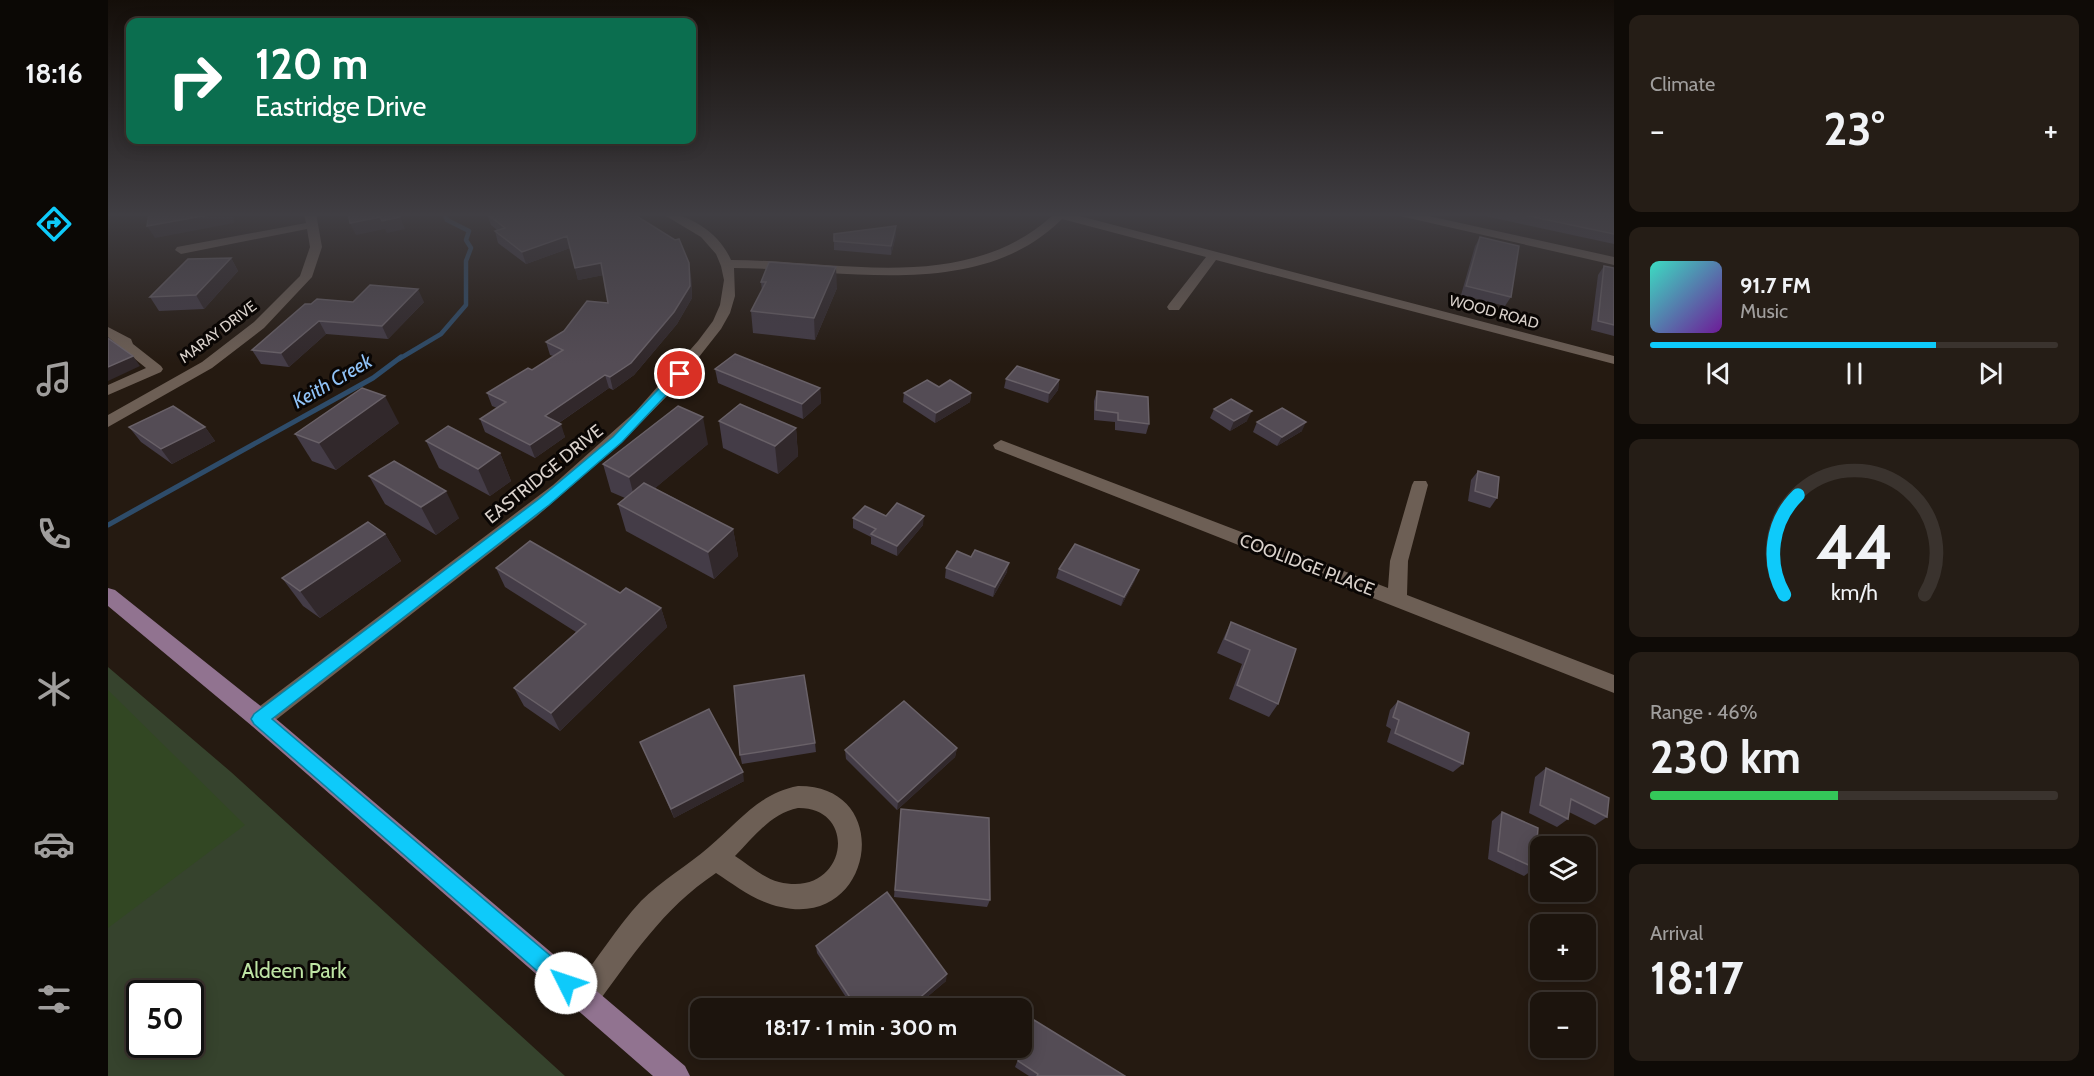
<!DOCTYPE html>
<meta charset="utf-8">
<style>
:root{--surface:#1c140d;--page:#251d16;--text:#f1f3f6;--muted:#a09e9d;--line:#3a332e;--accent:#0ecafa}
body{margin:0;font-family:Cabin,sans-serif;background:var(--page);color:var(--text);height:100vh;display:flex;flex-direction:column;font-size:22px;white-space:nowrap}
*{box-sizing:border-box;margin:0}
p{font-size:20px;color:var(--muted)}
.icon{flex:none;width:33px;height:33px;fill:none;stroke:currentColor;stroke-width:2;stroke-linecap:round;stroke-linejoin:round}
.map{position:relative;flex:1;overflow:hidden}
.drawer{display:flex;flex-direction:column;gap:15px;padding:15px;background:#0f0b07;width:480px}
.drawer>*{flex:none}
.top-card{position:absolute;left:18px;top:18px;width:570px;height:126px;border-radius:12px;box-shadow:0 3px 15px #0003,0 0 0 2px var(--line);background:#0b6e4f;color:#fff;overflow:hidden}
.buttons{position:absolute;left:1422px;top:836px;display:grid;gap:12px}
.buttons a{display:grid;place-items:center;width:66px;height:66px;border-radius:12px;background:var(--surface);box-shadow:0 3px 15px #0003,0 0 0 2px var(--line);font-size:30px}
.speed{position:absolute;left:18px;top:980px;display:flex;gap:12px;font-size:30px;font-weight:700;text-align:center}
.speed>*{display:grid;place-content:center;width:78px;height:78px;border-radius:50%;background:var(--surface);box-shadow:0 3px 15px #0003,0 0 0 2px var(--line);line-height:1}
.speed .limit{border:3px solid #111;border-radius:9px;background:#fff;color:#111}
.pin{position:absolute;display:grid;place-items:center;width:51px;height:51px;color:#fff;margin:-26px;border:3px solid #fff;border-radius:50%;box-shadow:0 2px 6px #0007}
.me{position:absolute;width:66px;margin:-33px;rotate:311deg;stroke-linejoin:round;filter:drop-shadow(0 0 4px #0008)}
.turn{display:flex;align-items:center;gap:21px;height:126px;padding:0 30px;font-size:27px}
.turn .icon{width:78px;height:78px;stroke-width:2.5}
.turn b{display:block;font-size:42px;line-height:51px}
.big{font-size:45px;font-weight:800;line-height:1.1}
.drawer .widget{flex:1;display:flex;flex-direction:column;justify-content:center;gap:9px;min-width:0;padding:0 21px;border-radius:12px;background:var(--page)}
.drawer .dial{align-items:center;gap:0}
.dial svg{height:156px;overflow:visible;fill:none;stroke:var(--line);stroke-width:7;stroke-linecap:round;text-anchor:middle}
.dial text{fill:var(--text);stroke:none}
.song{display:flex;align-items:center;gap:18px}
.cover{width:72px;height:72px;border-radius:9px;background:linear-gradient(135deg,hsl(170 70% 55%),hsl(280 70% 35%))}
.played{height:6px;border-radius:3px;background:linear-gradient(90deg,var(--accent) 70%,var(--line) 70%)}
.keys{display:flex;justify-content:space-around;direction:ltr}
.heat{display:flex;justify-content:space-between;align-items:center;font-size:33px;direction:ltr}
.charge{height:9px;border-radius:4px;background:linear-gradient(90deg,#34c759 46%,var(--line) 0)}
.trip{position:absolute;left:582px;top:998px;width:342px;height:60px;border-radius:12px;background:var(--surface);box-shadow:0 3px 15px #0003,0 0 0 2px var(--line);font-weight:800;line-height:60px;text-align:center}
main{display:flex;flex:1;min-height:0}
.tab-bar{display:flex;flex-direction:column;width:108px;justify-content:space-around;align-items:center;background:#0b0805;color:var(--muted)}
.tab-bar .icon{width:42px;height:42px}
.tab-bar .current{color:var(--accent)}
.tab-bar b{font-size:27px;color:var(--text)}
.map>svg:first-child{display:block}
.green{fill:#36432d;fill-rule:evenodd}
.forest{fill:#324723}
.lines{fill:none;stroke-linecap:round;stroke-linejoin:round}
.stream-far1{stroke:#2e4c6a;stroke-width:4.5}
.stream{stroke:#2e4c6a;stroke-width:5}
.minor{fill:#6d5f55;fill-rule:evenodd}
.major{fill:#917390;fill-rule:evenodd}
.wall{fill:#443c47}
.shaded-wall{fill:#31282b}
.building{fill:#544c55;stroke:#696168;stroke-width:1.5}
.route{fill:#0ecafa;stroke:#0983a2;stroke-width:1.5}
.labels{text-anchor:middle;stroke-width:6;stroke-linejoin:round;paint-order:stroke}
.far-street-label{font-size:15px;fill:#dad2cc;stroke:#0a0604}
.street-label{font-size:18px;fill:#dad2cc;stroke:#0a0604}
.water-label{font-size:20px;font-style:italic;fill:#90c3f8;stroke:#0a0604}
.near-park-label{font-size:21px;fill:#bee4a4;stroke:#0a0604}
</style>
<main>
<nav class="tab-bar">
<b>18:16</b>
<svg class="icon current" aria-label="directions" viewBox="0 0 24 24"><path d="M12 3l9 9-9 9-9-9zM9 14v-3h6M13 9l2 2-2 2"/></svg>
<svg class="icon" aria-label="music" viewBox="0 0 24 24"><path d="M9 18V5l10-2v13"/><circle cx="6" cy="18" r="3"/><circle cx="16" cy="16" r="3"/></svg>
<svg class="icon" aria-label="phone" viewBox="0 0 24 24"><path d="M5 4h4l2 5-3 2q2 4 5 5l2-3 5 2v4C11 20 4 13 5 4z"/></svg>
<svg class="icon" aria-label="climate" viewBox="0 0 24 24"><path d="M12 3v18M4 7l16 10M4 17L20 7"/></svg>
<svg class="icon" aria-label="car" viewBox="0 0 24 24"><path d="M5 17H2v-5l4-1 3-4h7l3 4 3 1v5h-3M9 17h6M6 11h13"/><circle cx="7" cy="17" r="2"/><circle cx="17" cy="17" r="2"/></svg>
<svg class="icon" aria-label="filters" viewBox="0 0 24 24"><path d="M4 7h16M4 17h16"/><circle cx="9" cy="7" r="2"/><circle cx="15" cy="17" r="2"/></svg>
</nav>
<div class="map">
<svg width="1506" height="1076" viewBox="0 0 1506 1076">
<rect width="100%" height="100%" fill="#251a11"/>
<!-- green -->
<path class="green" d="M0,667L123,772L457,1076H0ZM32,993H82V1044H32Z"/>
<!-- forest -->
<polygon class="forest" points="0,690 137,825 0,928"/>
<g class="lines">
<!-- stream-far1 -->
<polyline class="stream-far1" points="291,359 333,334 358,305 358,261 363,248 358,240 361,231 339,220 336,213"/>
<!-- stream -->
<polyline class="stream" points="0,525 265,378 293,357"/>
<!-- minor -->
<g class="minor">
<polygon points="196,213 208,213 214,247 204,277 156,328 104,368 0,427 0,415 94,362 146,322 192,276 202,247 199,229 73,254 67,250 69,247 198,223"/>
<path d="M553,213C582,213 612,234 623,260C729,260 856,295 944,216L938,213H960L1506,356V364L1108,260L1071,310H1061L1059,307L1061,304L1098,257L954,219C870,303 732,268 626,268L627,296L622,313L613,329L565,390L512,444L428,517L160,726L152,728L144,726L141,719L144,712L445,485L528,411L590,341L605,321L612,305L616,280L613,266L608,254L593,237Z"/>
<polygon points="1286,213 1307,213 1506,257 1506,265 1292,216"/>
<polygon points="0,327 23,339 25,344 53,366 55,369 53,372 0,395 0,385 38,368 0,337"/>
<polygon points="893,440 1280,588 1282,561 1304,485 1306,481 1318,481 1320,485 1300,561 1299,595 1506,675 1506,693 887,449 885,445"/>
<path d="M690,786C788,785 766,929 673,907C648,902 628,886 608,873C554,909 524,957 486,1008L476,1012L466,1008L462,998L466,988C489,960 508,928 533,901C554,880 579,866 601,847C630,823 651,793 690,786ZM690,808C752,807 739,899 671,882C655,878 641,865 627,856C645,838 663,813 690,808Z"/>
</g>
<!-- major -->
<polygon class="major" points="0,588 7,590 160,712 577,1066 582,1076 545,1076 144,726 0,606"/>
</g>
<!-- wall -->
<g class="wall">
<polygon points="1363,213 1506,213 1506,244"/>
<polygon points="379,214 583,275 584,298 569,324 526,375 505,390 501,388 451,423 457,437 427,458 377,432 372,419 389,408 384,406 379,393 424,370 445,356 442,355 438,342 500,303 495,275 470,280 462,248 418,264 390,243 387,231 389,230 383,225"/>
<polygon points="726,234 788,235 783,255 726,250"/>
<polygon points="1372,237 1403,297 1397,306 1353,295 1367,246"/>
<polygon points="123,258 130,271 96,309 51,311 42,297"/>
<polygon points="1496,266 1506,268 1506,336 1483,330 1490,275"/>
<polygon points="653,282 729,288 707,340 645,333 643,311 654,291"/>
<polygon points="245,302 316,302 280,339 218,334 181,367 153,364 144,350 203,304"/>
<polygon points="607,369 712,388 713,403 695,419 610,383"/>
<polygon points="898,379 951,380 950,390 940,403 896,388"/>
<polygon points="831,387 863,393 862,402 827,423 795,402 796,393"/>
<polygon points="989,391 1041,424 1038,434 1007,430 1007,422 986,420 986,401"/>
<polygon points="1106,409 1139,421 1122,431 1102,418"/>
<polygon points="611,421 688,428 690,456 670,474 615,448"/>
<polygon points="1149,422 1194,431 1169,446 1145,432"/>
<polygon points="291,423 228,470 204,461 187,434"/>
<polygon points="21,427 97,427 107,441 64,464 33,442"/>
<polygon points="318,441 392,453 403,481 382,496 331,468"/>
<polygon points="600,444 547,488 625,529 630,556 606,579 518,531 510,504 517,498 503,492 495,464"/>
<polygon points="1370,471 1389,498 1382,508 1360,501 1363,480"/>
<polygon points="261,476 351,518 328,535 277,504"/>
<polygon points="778,516 815,525 789,556 763,544 763,537 745,528 745,518"/>
<polygon points="277,534 293,561 212,618 195,606 174,578"/>
<polygon points="863,557 899,572 885,597 837,578 838,568"/>
<polygon points="388,568 512,593 553,608 559,627 452,731 416,706 406,688 468,632 397,587"/>
<polygon points="951,569 1027,580 1013,606 948,578"/>
<polygon points="1123,622 1188,649 1170,704 1161,717 1121,699 1134,664 1109,653 1116,637"/>
<polygon points="1290,701 1355,764 1345,772 1279,742 1283,729 1278,726 1282,710"/>
<polygon points="532,742 636,781 566,818"/>
<polygon points="707,743 708,752 634,764 632,755"/>
<polygon points="849,748 847,757 789,810 738,759 737,750"/>
<polygon points="1438,768 1499,817 1487,825 1461,812 1460,819 1449,827 1421,813 1427,777"/>
<polygon points="793,809 882,900 879,907 786,897"/>
<polygon points="1394,812 1427,868 1416,876 1380,859 1384,821"/>
<polygon points="708,946 838,981 806,1008 745,1008 709,953"/>
<polygon points="926,1020 1017,1076 921,1076 907,1067"/>
</g>
<!-- shaded-wall -->
<g class="shaded-wall">
<polygon points="111,213 132,213 132,215 126,217 126,223 47,238 39,226"/>
<polygon points="290,213 297,229 279,233 277,229 248,235 242,223"/>
<polygon points="788,226 788,235 783,255 783,246"/>
<polygon points="459,236 462,248 418,264 414,252"/>
<polygon points="123,258 130,271 96,309 88,295"/>
<polygon points="493,263 496,275 470,280 467,268"/>
<polygon points="581,263 583,275 584,298 569,324 526,375 505,390 502,377"/>
<polygon points="728,267 729,288 707,340 706,318"/>
<polygon points="310,289 316,302 280,339 274,326"/>
<polygon points="211,321 218,334 181,367 173,353"/>
<polygon points="25,356 32,366 0,381 0,367"/>
<polygon points="497,375 501,388 442,429 437,416"/>
<polygon points="951,380 950,390 940,403 941,393"/>
<polygon points="712,388 713,403 695,419 694,404"/>
<polygon points="863,393 862,402 827,423 828,413"/>
<polygon points="277,396 291,423 228,470 211,443"/>
<polygon points="1144,411 1139,421 1122,431 1126,421"/>
<polygon points="595,417 600,444 528,504 521,477"/>
<polygon points="1198,422 1194,431 1169,446 1174,437"/>
<polygon points="453,424 457,437 427,458 422,445"/>
<polygon points="97,427 107,441 64,464 53,449"/>
<polygon points="688,428 690,456 670,474 667,446"/>
<polygon points="392,453 403,481 382,496 370,469"/>
<polygon points="338,491 351,518 328,535 313,507"/>
<polygon points="816,516 815,525 789,556 789,546"/>
<polygon points="625,529 630,556 606,579 600,552"/>
<polygon points="277,534 293,561 212,618 192,591"/>
<polygon points="901,563 899,572 885,597 887,587"/>
<polygon points="1031,570 1027,580 1013,606 1016,597"/>
<polygon points="553,608 559,627 452,731 443,713"/>
<polygon points="849,748 847,757 789,810 790,802"/>
<polygon points="635,772 636,781 566,818 563,809"/>
<polygon points="839,974 838,981 806,1008 800,1008"/>
</g>
<!-- building -->
<g class="building">
<polygon points="41,213 111,213 39,226"/>
<polygon points="240,213 290,213 292,217 274,221 272,217 242,223"/>
<polygon points="382,213 524,213 567,240 571,239 581,263 582,286 566,312 523,363 502,377 497,375 437,416 453,424 422,445 372,419 398,402 379,393 420,368 424,370 455,350 438,342 456,331 479,301 500,303 493,263 467,268 459,236 414,252 387,231 397,228 379,214"/>
<polygon points="1406,213 1506,213 1506,234"/>
<polygon points="788,226 783,246 726,241 726,234"/>
<polygon points="1372,237 1411,246 1403,297 1358,286"/>
<polygon points="123,258 88,295 42,297 80,259"/>
<polygon points="661,262 728,267 706,318 643,311 658,282 653,282"/>
<polygon points="1496,266 1506,268 1506,325 1490,321"/>
<polygon points="262,285 310,289 274,326 211,321 173,353 144,350 197,304 203,304 209,299 245,302"/>
<polygon points="0,338 25,356 0,367"/>
<polygon points="627,354 712,388 694,404 607,369"/>
<polygon points="909,366 951,380 941,393 898,379"/>
<polygon points="819,380 831,387 842,380 863,393 828,413 796,393"/>
<polygon points="254,388 277,396 211,443 187,434"/>
<polygon points="989,391 1040,397 1041,424 1010,420 1010,413 988,410"/>
<polygon points="1123,399 1144,411 1126,421 1106,409"/>
<polygon points="632,404 688,428 667,446 611,421"/>
<polygon points="65,406 97,427 53,449 21,427"/>
<polygon points="570,406 595,417 521,477 495,464"/>
<polygon points="1174,408 1198,422 1174,437 1149,422"/>
<polygon points="340,426 392,453 370,469 318,441"/>
<polygon points="286,461 338,491 313,507 261,476"/>
<polygon points="1370,471 1391,477 1389,498 1367,491"/>
<polygon points="536,483 625,529 600,552 510,504"/>
<polygon points="789,503 816,516 789,546 763,534 768,529 745,518 757,506 778,516"/>
<polygon points="260,522 277,534 192,591 174,578"/>
<polygon points="422,541 512,593 518,588 553,608 443,713 406,688 478,624 388,568"/>
<polygon points="967,544 1031,570 1016,597 951,569"/>
<polygon points="867,550 901,563 887,587 838,568 849,551 863,557"/>
<polygon points="1123,622 1188,649 1170,704 1129,685 1142,650 1117,639"/>
<polygon points="696,675 707,743 632,755 626,686"/>
<polygon points="796,701 849,748 790,802 737,750"/>
<polygon points="1290,701 1361,733 1355,764 1287,733 1291,720 1285,717"/>
<polygon points="601,709 635,772 563,809 532,742"/>
<polygon points="1438,768 1501,798 1499,817 1463,799 1460,819 1432,805"/>
<polygon points="793,809 881,818 882,900 787,890"/>
<polygon points="1394,812 1430,828 1427,868 1390,851"/>
<polygon points="779,892 839,974 800,1008 749,1008 708,946"/>
<polygon points="926,1020 1017,1076 929,1076 930,1074 910,1061"/>
</g>
<!-- sky -->
<linearGradient id="sky" x2="0" y2="1"><stop stop-color="#140e09"/><stop offset="0.59" stop-color="#403e43"/><stop offset="1" stop-color="#403e43" stop-opacity="0"/></linearGradient>
<rect width="1506" height="364" fill="url(#sky)"/>
<!-- route -->
<polygon class="route" points="572,370 577,374 576,376 514,442 441,505 164,719 465,975 468,983 465,990 458,993 451,990 146,724 143,719 146,714 431,499 505,437 568,371"/>
<g class="labels">
<!-- far-street labels -->
<g class="far-street-label">
<text transform="translate(1386 312) rotate(15)" y="5">WOOD ROAD</text>
<text transform="translate(110 332) rotate(-37)" y="5">MARAY DRIVE</text>
</g>
<!-- street labels -->
<g class="street-label">
<text transform="translate(436 474) rotate(-39)" y="6">EASTRIDGE DRIVE</text>
<text transform="translate(1199 565) rotate(21)" y="6">COOLIDGE PLACE</text>
</g>
<!-- water labels -->
<g class="water-label">
<text transform="translate(224 381) rotate(-30)" y="7">Keith Creek</text>
</g>
<!-- near-park labels -->
<g class="near-park-label">
<text x="186" y="978">Aldeen Park</text>
</g>
</g>
</svg>
<div class="buttons">
<a><svg class="icon" aria-label="layers" viewBox="0 0 24 24"><path d="M12 4l9 5-9 5-9-5zM3 14l9 5 9-5"/></svg></a>
<a>+</a>
<a>−</a>
</div>
<div class="speed"><div class="limit">50</div></div>
<div class="pin" style="left:572px;top:374px;background:#d93025"><svg class="icon" aria-label="arrive" viewBox="0 0 24 24"><path d="M6 21V4h12l-3 4 3 4H6"/></svg></div>
<svg class="me" style="left:458px;top:983px" viewBox="-20 -20 40 40"><circle r="19" fill="#fff"/><path d="M0-13L10 11 0 6-10 11z" fill="#0ecafa"/></svg>
<div class="trip">18:17 · 1 min · 300 m</div>
<div class="top-card">
<div class="turn"><svg class="icon" aria-label="right" viewBox="0 0 24 24"><path d="M7 20v-9h11M14 6l5 5-5 5"/></svg><div><b>120 m</b>Eastridge Drive</div></div>
</div>
</div>
<section class="drawer">
<div class="widget"><p>Climate</p>
<div class="heat"><a>−</a><b class="big">23°</b><a>+</a></div>
</div>
<div class="widget">
<div class="song"><i class="cover"></i><div><b>91.7 FM</b><p>Music</p></div></div>
<div class="played"></div>
<div class="keys"><svg class="icon" aria-label="previous" viewBox="0 0 24 24"><path d="M18 5L8 12l10 7zM5 5v14"/></svg><svg class="icon" aria-label="pause" viewBox="0 0 24 24"><path d="M8 5v14M16 5v14"/></svg><svg class="icon" aria-label="next" viewBox="0 0 24 24"><path d="M6 5l10 7-10 7zM19 5v14"/></svg></div>
</div>
<div class="widget dial"><svg viewBox="0 0 100 80">
<path d="M14 69A42 42 0 1 1 86 69"/>
<path d="M14 69A42 42 0 0 1 21 18" stroke="#0ecafa"/>
<text x="50" y="56" font-size="32" font-weight="700">44</text>
<text x="50" y="72" font-size="11">km/h</text>
</svg></div>
<div class="widget"><p>Range · 46%</p><b class="big">230 km</b><div class="charge"></div></div>
<div class="widget"><p>Arrival</p><b class="big">18:17</b></div>
</section>
</main>
